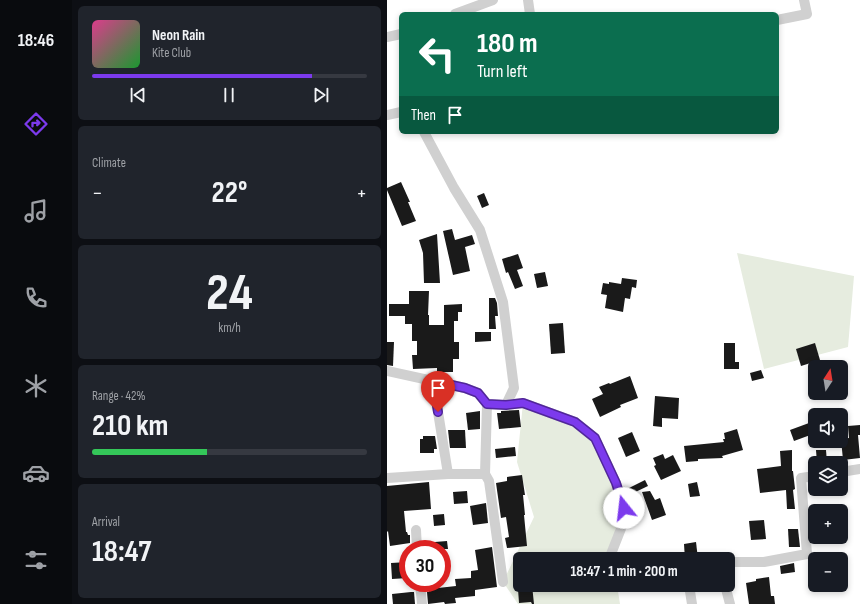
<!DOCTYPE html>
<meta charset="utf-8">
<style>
:root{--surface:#171b24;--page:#20242c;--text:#f1f3f6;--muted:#9ea1a6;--line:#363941;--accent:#7c3aed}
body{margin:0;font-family:"Sofia Sans Condensed",sans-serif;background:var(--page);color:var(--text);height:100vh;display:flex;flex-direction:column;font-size:15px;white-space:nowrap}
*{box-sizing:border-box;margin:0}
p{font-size:13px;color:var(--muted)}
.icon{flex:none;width:22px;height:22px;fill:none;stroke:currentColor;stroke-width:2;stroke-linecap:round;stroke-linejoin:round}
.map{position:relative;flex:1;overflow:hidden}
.sheet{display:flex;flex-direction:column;gap:6px;padding:6px;background:#0d0f14;width:315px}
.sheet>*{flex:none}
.top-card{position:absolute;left:12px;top:12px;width:380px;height:122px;border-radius:6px;box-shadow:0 2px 6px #0003;background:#0b6e4f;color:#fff;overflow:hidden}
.needle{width:26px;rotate:12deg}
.tools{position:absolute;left:421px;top:360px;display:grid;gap:8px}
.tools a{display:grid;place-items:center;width:40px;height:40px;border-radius:6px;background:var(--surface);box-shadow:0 2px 6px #0003;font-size:20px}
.speed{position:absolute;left:12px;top:540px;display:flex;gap:8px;font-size:20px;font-weight:700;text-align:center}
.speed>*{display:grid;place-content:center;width:52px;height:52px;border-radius:50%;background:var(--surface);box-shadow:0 2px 6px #0003;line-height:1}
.speed .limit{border:6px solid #d22;background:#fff;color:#111}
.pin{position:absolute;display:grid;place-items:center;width:34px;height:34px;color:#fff;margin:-41px -17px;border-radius:50% 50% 50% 0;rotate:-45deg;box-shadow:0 0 4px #0007}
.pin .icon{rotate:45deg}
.me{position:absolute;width:44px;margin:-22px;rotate:344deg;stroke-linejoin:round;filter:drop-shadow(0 0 3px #0008)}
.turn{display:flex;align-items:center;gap:14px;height:84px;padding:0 12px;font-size:18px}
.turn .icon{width:52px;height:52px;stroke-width:2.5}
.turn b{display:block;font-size:28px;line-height:34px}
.then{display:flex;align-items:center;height:38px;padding:0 12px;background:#0003;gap:8px;font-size:15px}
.big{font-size:30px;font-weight:700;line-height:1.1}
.sheet .widget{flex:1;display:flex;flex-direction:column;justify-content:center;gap:6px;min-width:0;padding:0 14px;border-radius:6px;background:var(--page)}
.sheet .dial{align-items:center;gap:0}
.dial b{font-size:52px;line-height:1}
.song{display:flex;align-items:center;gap:12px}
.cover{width:48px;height:48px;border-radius:6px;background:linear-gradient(135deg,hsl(330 70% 55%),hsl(130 70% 35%))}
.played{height:4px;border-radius:2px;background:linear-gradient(90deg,var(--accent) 80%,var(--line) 80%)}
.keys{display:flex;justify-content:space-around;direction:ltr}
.heat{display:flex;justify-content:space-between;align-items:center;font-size:22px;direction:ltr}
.charge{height:6px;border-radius:3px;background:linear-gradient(90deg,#34c759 42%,var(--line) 0)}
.trip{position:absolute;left:126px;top:552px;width:222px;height:40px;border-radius:6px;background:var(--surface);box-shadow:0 2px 6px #0003;font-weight:700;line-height:40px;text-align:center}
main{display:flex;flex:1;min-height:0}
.tab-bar{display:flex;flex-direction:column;width:72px;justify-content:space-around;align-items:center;background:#090b0e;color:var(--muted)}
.tab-bar .icon{width:28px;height:28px}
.tab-bar .selected{color:var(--accent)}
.tab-bar b{font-size:18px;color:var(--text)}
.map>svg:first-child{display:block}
.green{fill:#e6ecdf}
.building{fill:#1a1a1a}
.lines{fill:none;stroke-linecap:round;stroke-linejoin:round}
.minor{stroke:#d0d0d0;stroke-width:10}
.route-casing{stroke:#51269a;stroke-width:10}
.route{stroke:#7c3aed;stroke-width:7}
</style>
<main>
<nav class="tab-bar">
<b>18:46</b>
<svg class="icon selected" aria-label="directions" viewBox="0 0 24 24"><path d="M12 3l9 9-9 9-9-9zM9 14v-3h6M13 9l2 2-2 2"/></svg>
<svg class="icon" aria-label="music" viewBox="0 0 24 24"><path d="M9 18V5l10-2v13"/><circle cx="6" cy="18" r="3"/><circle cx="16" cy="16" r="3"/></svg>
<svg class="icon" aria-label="phone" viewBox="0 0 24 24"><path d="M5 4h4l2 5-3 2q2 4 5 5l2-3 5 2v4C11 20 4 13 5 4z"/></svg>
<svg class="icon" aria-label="climate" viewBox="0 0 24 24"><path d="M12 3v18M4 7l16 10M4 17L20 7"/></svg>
<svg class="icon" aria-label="car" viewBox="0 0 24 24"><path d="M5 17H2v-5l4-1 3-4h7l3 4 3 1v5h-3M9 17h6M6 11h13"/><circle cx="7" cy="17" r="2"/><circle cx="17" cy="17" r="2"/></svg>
<svg class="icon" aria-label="filters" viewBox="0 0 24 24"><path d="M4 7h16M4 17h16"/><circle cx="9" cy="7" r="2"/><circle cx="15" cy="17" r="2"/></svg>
</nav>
<section class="sheet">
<div class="widget">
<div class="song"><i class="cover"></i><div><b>Neon Rain</b><p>Kite Club</p></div></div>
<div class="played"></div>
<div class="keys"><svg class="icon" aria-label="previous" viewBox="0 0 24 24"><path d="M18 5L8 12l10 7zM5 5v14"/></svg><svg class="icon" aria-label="pause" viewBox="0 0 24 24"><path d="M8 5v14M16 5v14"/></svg><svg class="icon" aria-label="next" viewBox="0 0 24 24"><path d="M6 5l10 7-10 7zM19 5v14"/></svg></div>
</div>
<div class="widget"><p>Climate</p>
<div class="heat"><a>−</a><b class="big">22°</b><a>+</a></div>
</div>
<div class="widget dial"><b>24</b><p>km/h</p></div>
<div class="widget"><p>Range · 42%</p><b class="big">210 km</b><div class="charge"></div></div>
<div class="widget"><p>Arrival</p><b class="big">18:47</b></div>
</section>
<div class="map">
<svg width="473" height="604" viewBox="0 0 473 604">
<rect width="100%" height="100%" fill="#fff"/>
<!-- green -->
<g class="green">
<polygon points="350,253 467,276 461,347 377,369"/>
<polygon points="136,403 208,438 234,501 224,554 225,559 133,559 133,585 230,585 233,604 131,604 116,582 147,517 130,462"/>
</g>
<!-- building -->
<g class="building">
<polygon points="14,182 23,202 21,202 29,221 15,226 0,190 0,188"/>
<polygon points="97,193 102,205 95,208 90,196"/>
<polygon points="65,229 68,240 85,235 88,244 78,247 83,271 66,275 56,231"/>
<polygon points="50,234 53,283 37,283 36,253 32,240"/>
<polygon points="131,254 136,268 130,270 136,286 128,289 121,272 119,273 115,259"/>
<polygon points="158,272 161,286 150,288 147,274"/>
<polygon points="235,278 250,280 249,288 245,287 243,299 238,298 236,312 218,308 220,295 214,294 216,283 222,284 222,282 234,284"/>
<polygon points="22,291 42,291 41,315 42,315 42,325 57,325 57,305 75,304 75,312 71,312 71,321 67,321 67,342 72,342 72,359 66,359 66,372 50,372 50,368 26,369 25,355 30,355 30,341 25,341 25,324 18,324 18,316 2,316 2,304 22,304"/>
<polygon points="102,298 108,298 110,303 111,316 108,316 109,329 102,329"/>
<polygon points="176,323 178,353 164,354 162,324"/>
<polygon points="88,332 104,332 104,341 88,342"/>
<polygon points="0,342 7,342 6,366 0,365"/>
<polygon points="337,343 348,343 348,362 352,362 352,369 337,369"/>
<polygon points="428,343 433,360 414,366 409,349"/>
<polygon points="374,370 377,378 365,381 363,373"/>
<polygon points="243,376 251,398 233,405 234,407 213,417 205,399 216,394 212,387 222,383 223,384"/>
<polygon points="268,396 292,398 291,419 275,418 275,427 266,426"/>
<polygon points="132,410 134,427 112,429 110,413 114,413 114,411"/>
<polygon points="93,411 93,429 81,430 79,413"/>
<polygon points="422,423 426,434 407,441 403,430"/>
<polygon points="473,425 473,435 471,435 473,458 456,460 454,439 462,438 461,426"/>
<polygon points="350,429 356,450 335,456 336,458 311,459 311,461 299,462 297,446 337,442 336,439 338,439 337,433"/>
<polygon points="61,430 78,430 79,448 63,448"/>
<polygon points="245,432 253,451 239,457 231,438"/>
<polygon points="36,436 48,436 50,449 47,449 47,453 33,453 33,439 36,439"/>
<polygon points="128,447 129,456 109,458 108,449"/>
<polygon points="405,450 405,471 406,471 408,489 406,490 408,509 400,509 399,490 373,493 370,469 394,466 393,451"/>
<polygon points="429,450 439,450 440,463 430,463"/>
<polygon points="276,454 278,459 286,455 294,471 274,480 267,466 269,465 266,458"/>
<polygon points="135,475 138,495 136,495 138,515 137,515 140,546 120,548 118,538 122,537 119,517 114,518 109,483 120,481 120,477"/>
<polygon points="258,480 261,486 240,496 238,490"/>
<polygon points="42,482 44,509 17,511 19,532 20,532 21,535 23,535 23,543 3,546 1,531 0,532 0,486"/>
<polygon points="310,482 313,496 303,497 301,484"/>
<polygon points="80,491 81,503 67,504 66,492"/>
<polygon points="263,491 268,500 273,498 279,515 265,520 255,492"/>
<polygon points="99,503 101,523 86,525 83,506"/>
<polygon points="57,514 58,525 47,526 46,515"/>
<polygon points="377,520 379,539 364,540 362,521"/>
<polygon points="401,529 411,529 413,547 402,547"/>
<polygon points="60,541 61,549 36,549 36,543"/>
<polygon points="309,542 311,559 298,559 297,544"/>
<polygon points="105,547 110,587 88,590 88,596 68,598 69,603 58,604 57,602 41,604 40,592 42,592 42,589 69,586 68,579 84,578 84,571 91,570 88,550"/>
<polygon points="21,562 21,578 5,579 4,563"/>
<polygon points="407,563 408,572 394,574 393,566"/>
<polygon points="382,577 384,596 387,596 388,604 362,604 359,583 369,581 369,579"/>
<polygon points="145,585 147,604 145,604 144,602 132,603 131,589 138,588 137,586"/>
<polygon points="24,592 27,592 28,604 6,604 5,594"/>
</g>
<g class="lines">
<!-- minor -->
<g class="minor">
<polyline points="141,0 143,14"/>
<polyline points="68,14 106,0"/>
<polyline points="390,20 420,14 417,0"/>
<polyline points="0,37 14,34"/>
<polyline points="0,115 14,112"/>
<polyline points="37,132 67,188 93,230 116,302 127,388 119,405"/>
<polyline points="0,371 78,388 91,393 100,404 98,474"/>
<polyline points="46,381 61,474"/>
<polyline points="100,404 119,405 136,403 188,422 208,438 229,483 239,516 224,554"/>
<polyline points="454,472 473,469"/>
<polyline points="0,478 61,474 98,474 102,481 116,582"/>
<polyline points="29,530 30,549"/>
<polyline points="341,562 377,562 420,554 414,478 428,476"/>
<polyline points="33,583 35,604"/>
<polyline points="302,585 305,604"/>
<polyline points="338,585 343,604"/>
</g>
</g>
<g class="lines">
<defs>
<polyline id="route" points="51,412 46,381 78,388 91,393 100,404 119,405 136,403 188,422 208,438 229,483 237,508"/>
</defs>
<!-- route casing -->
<use href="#route" class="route-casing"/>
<!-- route -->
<use href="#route" class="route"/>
</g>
</svg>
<div class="tools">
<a><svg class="needle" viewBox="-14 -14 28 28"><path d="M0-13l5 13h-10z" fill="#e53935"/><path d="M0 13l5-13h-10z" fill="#9ea1a6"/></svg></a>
<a><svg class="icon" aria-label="sound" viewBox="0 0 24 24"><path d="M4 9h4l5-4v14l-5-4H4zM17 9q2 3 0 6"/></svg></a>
<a><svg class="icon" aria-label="layers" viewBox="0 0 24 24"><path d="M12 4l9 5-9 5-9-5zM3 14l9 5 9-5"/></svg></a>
<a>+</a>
<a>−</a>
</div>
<div class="speed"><div class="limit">30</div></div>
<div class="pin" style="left:51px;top:412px;background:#d93025"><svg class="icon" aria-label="arrive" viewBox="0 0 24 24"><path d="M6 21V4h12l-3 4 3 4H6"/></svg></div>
<svg class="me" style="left:237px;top:508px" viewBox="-20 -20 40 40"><circle r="19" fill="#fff"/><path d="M0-13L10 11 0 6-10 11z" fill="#7c3aed"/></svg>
<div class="trip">18:47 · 1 min · 200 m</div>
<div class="top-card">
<div class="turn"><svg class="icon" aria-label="left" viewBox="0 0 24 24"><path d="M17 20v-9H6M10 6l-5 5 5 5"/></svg><div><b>180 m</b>Turn left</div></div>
<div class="then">Then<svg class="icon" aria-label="arrive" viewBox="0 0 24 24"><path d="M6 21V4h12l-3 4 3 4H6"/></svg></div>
</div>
</div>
</main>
